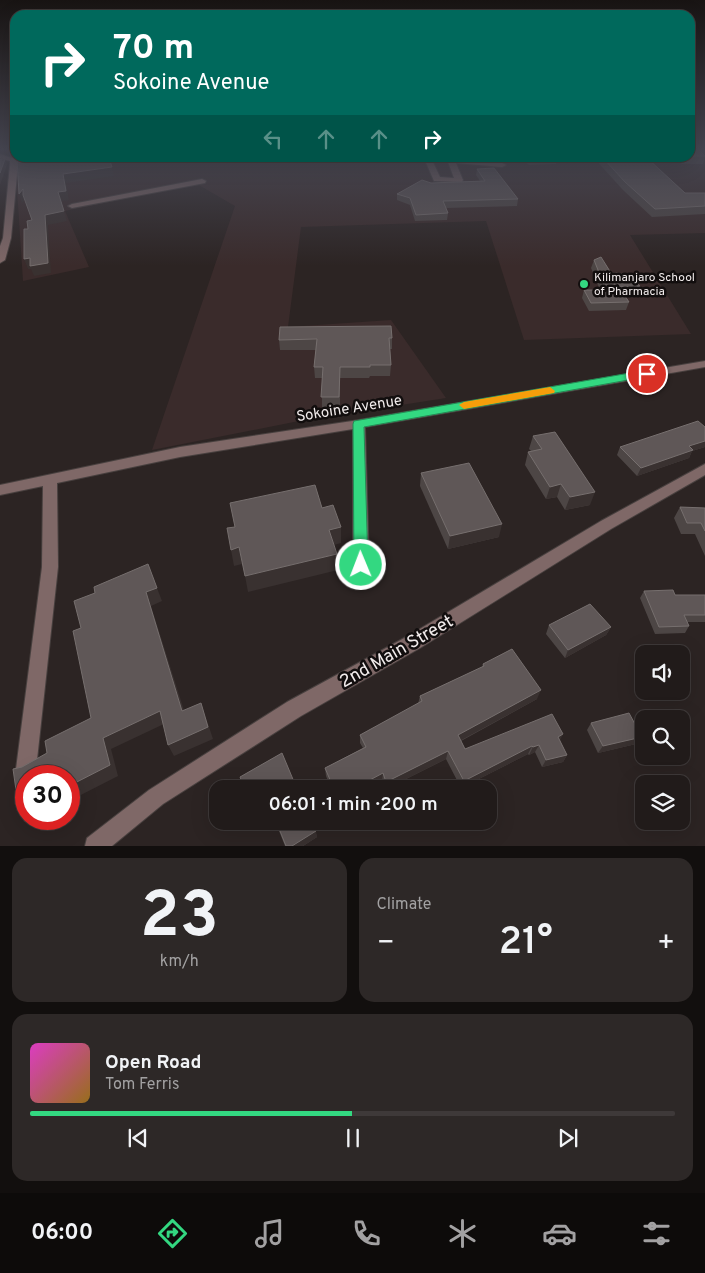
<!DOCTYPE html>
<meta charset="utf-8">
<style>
:root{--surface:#211b1a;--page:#2d2827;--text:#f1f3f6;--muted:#a2a1a2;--line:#3e3939;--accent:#33d881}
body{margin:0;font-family:Overpass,sans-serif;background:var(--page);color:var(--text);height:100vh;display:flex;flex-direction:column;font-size:19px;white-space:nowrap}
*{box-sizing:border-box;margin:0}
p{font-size:16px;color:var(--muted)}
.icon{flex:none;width:28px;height:28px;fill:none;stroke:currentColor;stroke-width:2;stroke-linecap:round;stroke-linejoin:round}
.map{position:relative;height:846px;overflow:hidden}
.sheet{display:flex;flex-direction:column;gap:12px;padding:12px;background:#120f0e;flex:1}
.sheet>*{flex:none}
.guide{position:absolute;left:10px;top:10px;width:685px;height:152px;border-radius:15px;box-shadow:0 5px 20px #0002,0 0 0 1px var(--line);background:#00695c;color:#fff;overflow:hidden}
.controls{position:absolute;left:635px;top:645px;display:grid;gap:10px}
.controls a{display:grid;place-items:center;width:55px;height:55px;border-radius:10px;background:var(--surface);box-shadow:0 5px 20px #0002,0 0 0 1px var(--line);font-size:25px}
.speed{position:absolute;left:15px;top:765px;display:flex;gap:10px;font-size:25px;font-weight:700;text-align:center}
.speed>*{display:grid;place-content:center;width:65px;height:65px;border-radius:50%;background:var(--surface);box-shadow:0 5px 20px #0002,0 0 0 1px var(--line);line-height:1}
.speed .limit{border:8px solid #d22;background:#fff;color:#111}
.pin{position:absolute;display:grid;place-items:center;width:42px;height:42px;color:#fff;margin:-21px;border:2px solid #fff;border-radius:50%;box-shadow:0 1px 5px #0007}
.me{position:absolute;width:55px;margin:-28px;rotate:359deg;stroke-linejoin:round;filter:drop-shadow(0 0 4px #0008)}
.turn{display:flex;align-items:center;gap:18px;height:105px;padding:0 20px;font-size:22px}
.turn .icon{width:65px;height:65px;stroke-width:2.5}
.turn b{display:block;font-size:35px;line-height:42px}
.lanes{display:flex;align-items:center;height:48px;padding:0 20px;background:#0003;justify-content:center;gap:25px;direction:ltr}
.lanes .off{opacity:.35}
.big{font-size:38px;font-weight:600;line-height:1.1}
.sheet .widget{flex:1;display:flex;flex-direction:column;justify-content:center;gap:8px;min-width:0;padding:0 18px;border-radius:15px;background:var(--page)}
.sheet .dial{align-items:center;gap:0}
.dial b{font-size:65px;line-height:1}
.song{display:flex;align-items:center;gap:15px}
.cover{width:60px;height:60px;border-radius:8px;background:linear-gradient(135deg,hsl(310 70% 55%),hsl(40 70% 35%))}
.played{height:5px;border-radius:2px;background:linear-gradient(90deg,var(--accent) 50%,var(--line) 50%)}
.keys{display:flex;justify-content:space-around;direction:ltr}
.heat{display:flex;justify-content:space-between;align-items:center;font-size:28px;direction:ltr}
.sheet .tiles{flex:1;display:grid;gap:12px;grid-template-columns:1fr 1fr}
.widget:last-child{grid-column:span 2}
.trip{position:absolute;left:209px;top:780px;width:288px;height:50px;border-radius:15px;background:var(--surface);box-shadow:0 5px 20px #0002,0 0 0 1px var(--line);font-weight:600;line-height:50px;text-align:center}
.dock{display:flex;height:80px;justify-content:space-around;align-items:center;background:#0d0b0a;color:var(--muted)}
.dock .icon{width:35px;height:35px}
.dock .current{color:var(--accent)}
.dock b{font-size:22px;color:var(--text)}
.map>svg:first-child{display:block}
.built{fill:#3a2b2b}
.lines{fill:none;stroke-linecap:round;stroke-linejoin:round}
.minor-casing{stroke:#48403f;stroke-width:2}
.minor{fill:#7f6867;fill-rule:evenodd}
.wall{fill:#4d4645}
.shaded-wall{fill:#393130}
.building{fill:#5f5757;stroke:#766f6e}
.route{fill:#33d881;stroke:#218c54}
.slow{fill:#f59e0b}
.poi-dot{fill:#33d881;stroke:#120e0e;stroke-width:2}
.labels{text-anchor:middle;stroke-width:5;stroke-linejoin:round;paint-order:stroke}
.far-poi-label{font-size:12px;fill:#f2ecec;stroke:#120e0e;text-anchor:start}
.street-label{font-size:15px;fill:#f2ecec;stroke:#120e0e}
.near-street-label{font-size:18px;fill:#f2ecec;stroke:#120e0e}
</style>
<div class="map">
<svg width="705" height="846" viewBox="0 0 705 846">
<rect width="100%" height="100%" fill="#2c2423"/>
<!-- built -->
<polygon class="built" points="3,148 15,148 15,158 690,158 690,148 701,148 705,151 705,233 630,235 691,334 524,340 486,221 301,227 288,327 391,320 446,398 299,421 152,450 235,206 197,184 65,211 89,267 23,281 15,159"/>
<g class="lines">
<defs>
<g id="minor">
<polygon points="0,154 15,159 18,164 11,238 5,260 0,263 0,246 3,238 10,164 10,161 0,158"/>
<path d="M424,158H447L502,163L506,165L502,167L456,163L463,180L462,182L434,181ZM432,160L448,162L454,178L440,177Z"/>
<polygon points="202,179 206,181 205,183 72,208 68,206 72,204"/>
<polygon points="705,361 705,367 365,427 369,565 366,570 361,572 356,570 353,565 353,429 180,457 57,483 58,567 36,769 33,776 26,776 26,779 19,776 16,769 42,567 43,486 0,495 0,485 180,447 359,420"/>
<polygon points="705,464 705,475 611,529 420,648 301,716 163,804 112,846 85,846 87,838 149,790 287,702 408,636 601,521"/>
</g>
</defs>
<!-- minor casing -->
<use href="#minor" class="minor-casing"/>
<!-- minor -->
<use href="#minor" class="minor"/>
</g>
<!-- wall -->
<g class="wall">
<polygon points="690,148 705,155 703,164 682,164 677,159 649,159 685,193 705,193 705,214 652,217 623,190 594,158 690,158"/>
<polygon points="520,158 557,158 556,164 529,165 522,160"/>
<polygon points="477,169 518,199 517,206 446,208 448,213 447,220 415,221 410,205 397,200 397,194 431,183 480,181 476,175"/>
<polygon points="594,260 611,273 640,287 637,295 624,295 629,302 626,310 589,311 582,298 584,290 600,290 591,268"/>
<polygon points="392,338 392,349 390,349 391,365 390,376 370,376 369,378 340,378 340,407 322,408 322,378 315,378 314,367 316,350 280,350 279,340"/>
<polygon points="705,427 705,447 692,451 689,458 637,476 617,455 620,447"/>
<polygon points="533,436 590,505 565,510 557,497 546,499 525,465 528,452 531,451 529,449"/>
<polygon points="421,473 499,537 448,549 420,486"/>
<polygon points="680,507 705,508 705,556 695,534 681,534 674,518"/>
<polygon points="644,591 675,595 705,595 705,622 687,622 689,626 685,633 655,634 640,598"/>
<polygon points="549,625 611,627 606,635 565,658 546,634"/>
<polygon points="483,664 537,699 461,741 465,749 560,740 567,755 563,762 542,767 535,752 529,755 528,754 461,788 446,759 386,789 382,781 366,789 331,789 326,776 325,768 363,748 360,743 360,735 418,704 420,696 482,667"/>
<polygon points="591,723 642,737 636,744 598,753 587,730"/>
<polygon points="275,821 312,821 317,837 303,846 285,846"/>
</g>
<!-- shaded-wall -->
<g class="shaded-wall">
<polygon points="109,158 111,158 111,167 112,167 114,176 66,183 69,200 61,201 58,192 63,174"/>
<polygon points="5,159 7,165 0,185 0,173"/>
<polygon points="23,189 26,198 22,203 19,194"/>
<polygon points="64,211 67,221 48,225 51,273 34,276 31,269 28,269 24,259 30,258 45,215"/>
<polygon points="705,441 705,447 692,451 689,458 637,476 641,468 689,446"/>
<polygon points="561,484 557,497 546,499 550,487"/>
<polygon points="595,492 590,505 565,510 570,497"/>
<polygon points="502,524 499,537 448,549 450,536"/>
<polygon points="341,527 341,543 330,546 329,530"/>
<polygon points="239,547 242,564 234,566 231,550"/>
<polygon points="337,554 338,570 248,592 245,576"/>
<polygon points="157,588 162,601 151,606 188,723 182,711 146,592"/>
<polygon points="611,627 606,635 565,658 568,650"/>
<polygon points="541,690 537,699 456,743 458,735"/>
<polygon points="201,703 213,739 174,756 168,745"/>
<polygon points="160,711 166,723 111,749 118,776 69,801 69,786 103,738"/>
<polygon points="563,734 559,742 558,737"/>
<polygon points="642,737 636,744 598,753 603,746"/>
<polygon points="539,745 535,752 529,755 533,747"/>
<polygon points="532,746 528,754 461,788 464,781"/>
<polygon points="448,751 446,759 386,789 386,782"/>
<polygon points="567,755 563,762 542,767 546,760"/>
<polygon points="383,773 382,781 366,789 353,789"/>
<polygon points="26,808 26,818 19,811"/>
<polygon points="27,819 35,819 30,821"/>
<polygon points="257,821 268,821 259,827"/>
<polygon points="316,831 317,837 303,846 292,846"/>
</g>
<!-- building -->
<g class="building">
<polygon points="690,148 697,148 705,156 690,156"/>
<polygon points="17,158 109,158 112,167 63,174 66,191 58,192 64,211 45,215 48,263 30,266 30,258 24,259 24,229 28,229 27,221 32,220 23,195 23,189 19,194"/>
<polygon points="529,158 550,158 530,159"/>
<polygon points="603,158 647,158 685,193 705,193 705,206 655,209 625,182"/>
<polygon points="0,159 5,159 0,173"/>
<polygon points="494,168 518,199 443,201 448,213 416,215 410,198 397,194 422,180 431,183 485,181 477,169"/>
<polygon points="601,257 611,273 633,274 640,287 619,287 629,302 591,303 584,290 606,290 594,260"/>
<polygon points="391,326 392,338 389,338 391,365 370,365 370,367 340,367 339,397 321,397 323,367 314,367 317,339 279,340 280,327"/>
<polygon points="698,421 705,427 705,441 689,446 693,450 641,468 620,447"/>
<polygon points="555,432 595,492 570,497 561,484 550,487 528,452 542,449 533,436"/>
<polygon points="469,463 502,524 450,536 421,473"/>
<polygon points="315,485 322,508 333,505 341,527 329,530 337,554 245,576 239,547 231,550 227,528 235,527 230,503"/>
<polygon points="680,507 705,508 705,531 701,523 687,523"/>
<polygon points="148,564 157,588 146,592 182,711 201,703 208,727 168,745 160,711 103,738 110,765 69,786 69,776 26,776 26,808 19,811 13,769 22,767 47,753 45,741 91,718 73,631 81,628 74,601 95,593 94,587"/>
<polygon points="673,590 675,595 705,595 705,615 684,615 689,626 659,627 644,591"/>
<polygon points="590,604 611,627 568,650 549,625"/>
<polygon points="512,649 541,690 458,735 465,749 552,714 563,734 558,737 567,755 546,760 539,745 533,747 532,746 464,781 448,751 386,782 383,773 353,789 334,789 325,768 366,747 360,735 422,701 420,696 484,666 483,664"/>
<polygon points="629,713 642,737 603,746 591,723"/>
<polygon points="282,753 297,789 245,789 240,777"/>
<polygon points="276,821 312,821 316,831 292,846 286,846"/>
</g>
<!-- sky -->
<linearGradient id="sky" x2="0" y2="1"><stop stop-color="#181413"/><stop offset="0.56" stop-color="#454550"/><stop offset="1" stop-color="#454550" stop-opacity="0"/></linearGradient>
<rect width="705" height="266" fill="url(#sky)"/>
<!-- route -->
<polygon class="route" points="647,370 652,374 651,376 364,427 368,565 366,569 361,571 356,569 354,565 353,424 354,421"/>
<!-- slow -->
<polygon class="slow" points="550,387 555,391 554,393 464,409 459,405 464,402"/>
<!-- markers -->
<circle class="poi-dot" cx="584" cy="284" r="5"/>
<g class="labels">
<!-- far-poi labels -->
<g class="far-poi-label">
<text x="594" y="281">Kilimanjaro School<tspan x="594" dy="14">of Pharmacia</tspan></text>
</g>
<!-- street labels -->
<g class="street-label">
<text transform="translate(349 408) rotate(-9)" y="5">Sokoine Avenue</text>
</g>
<!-- near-street labels -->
<g class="near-street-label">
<text transform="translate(396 651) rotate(-30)" y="6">2nd Main Street</text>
</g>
</g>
</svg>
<div class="controls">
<a><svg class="icon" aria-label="sound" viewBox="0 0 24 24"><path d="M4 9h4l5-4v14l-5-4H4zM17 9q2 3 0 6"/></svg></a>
<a><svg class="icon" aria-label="search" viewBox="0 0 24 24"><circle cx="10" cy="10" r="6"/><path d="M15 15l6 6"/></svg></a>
<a><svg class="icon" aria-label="layers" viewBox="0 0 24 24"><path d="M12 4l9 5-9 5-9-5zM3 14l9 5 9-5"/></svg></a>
</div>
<div class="speed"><div class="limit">30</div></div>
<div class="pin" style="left:647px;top:374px;background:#d93025"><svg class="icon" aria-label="arrive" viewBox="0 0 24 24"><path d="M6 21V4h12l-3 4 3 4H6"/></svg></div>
<svg class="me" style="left:361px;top:565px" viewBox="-20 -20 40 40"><circle r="17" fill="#33d881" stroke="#fff" stroke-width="3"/><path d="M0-11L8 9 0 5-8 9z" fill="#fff"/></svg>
<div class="trip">06:01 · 1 min · 200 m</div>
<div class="guide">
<div class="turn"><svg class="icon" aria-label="right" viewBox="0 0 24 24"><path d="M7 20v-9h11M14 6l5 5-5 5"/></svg><div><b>70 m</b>Sokoine Avenue</div></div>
<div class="lanes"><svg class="icon off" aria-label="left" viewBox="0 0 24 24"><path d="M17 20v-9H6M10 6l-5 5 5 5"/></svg><svg class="icon off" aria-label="ahead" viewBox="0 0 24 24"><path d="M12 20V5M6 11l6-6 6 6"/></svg><svg class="icon off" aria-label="ahead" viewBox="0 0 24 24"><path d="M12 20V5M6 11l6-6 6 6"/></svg><svg class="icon" aria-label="right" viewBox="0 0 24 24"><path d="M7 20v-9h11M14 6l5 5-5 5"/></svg></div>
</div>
</div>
<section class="sheet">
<div class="tiles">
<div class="widget dial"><b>23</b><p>km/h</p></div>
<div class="widget"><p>Climate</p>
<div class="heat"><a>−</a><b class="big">21°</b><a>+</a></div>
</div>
<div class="widget">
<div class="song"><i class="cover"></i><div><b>Open Road</b><p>Tom Ferris</p></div></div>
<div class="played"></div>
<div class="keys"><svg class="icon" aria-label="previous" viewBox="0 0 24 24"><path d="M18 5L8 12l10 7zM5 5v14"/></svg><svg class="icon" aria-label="pause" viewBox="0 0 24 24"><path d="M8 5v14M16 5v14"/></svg><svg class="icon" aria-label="next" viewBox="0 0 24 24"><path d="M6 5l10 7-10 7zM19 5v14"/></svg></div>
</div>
</div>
</section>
<nav class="dock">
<b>06:00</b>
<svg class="icon current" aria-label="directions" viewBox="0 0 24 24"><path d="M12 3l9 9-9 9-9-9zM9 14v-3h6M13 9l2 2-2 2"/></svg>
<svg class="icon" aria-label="music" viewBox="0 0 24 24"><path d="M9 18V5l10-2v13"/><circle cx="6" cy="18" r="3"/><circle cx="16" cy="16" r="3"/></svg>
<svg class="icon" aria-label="phone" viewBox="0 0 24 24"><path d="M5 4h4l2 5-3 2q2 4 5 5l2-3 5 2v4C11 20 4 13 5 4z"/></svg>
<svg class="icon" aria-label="climate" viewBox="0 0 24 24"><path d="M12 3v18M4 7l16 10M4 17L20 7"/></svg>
<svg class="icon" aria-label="car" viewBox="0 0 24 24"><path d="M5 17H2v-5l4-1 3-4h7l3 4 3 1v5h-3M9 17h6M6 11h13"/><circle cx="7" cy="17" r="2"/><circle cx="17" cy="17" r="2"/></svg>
<svg class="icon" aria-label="filters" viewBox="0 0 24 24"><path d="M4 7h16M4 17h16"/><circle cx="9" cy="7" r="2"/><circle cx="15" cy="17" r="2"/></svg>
</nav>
